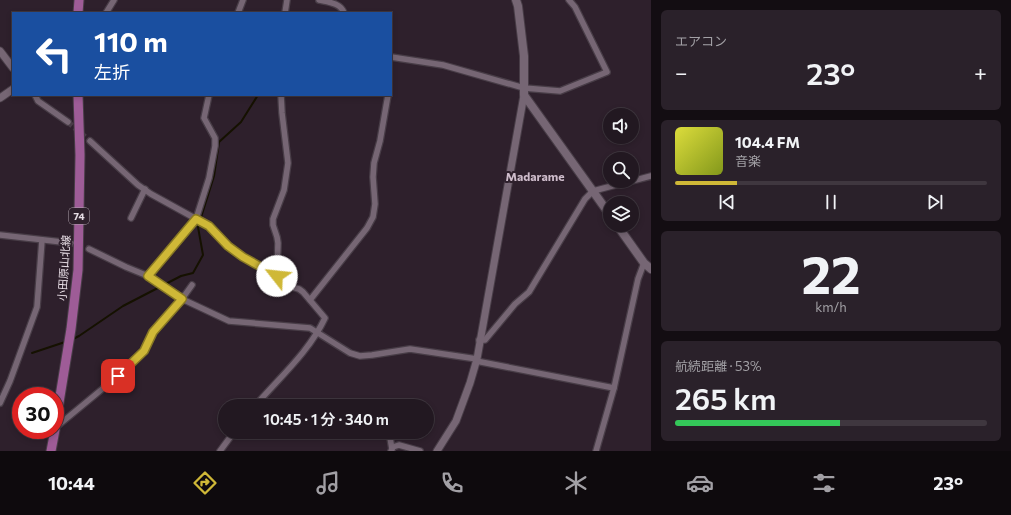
<!DOCTYPE html>
<html lang="ja">
<meta charset="utf-8">
<style>
:root{--surface:#221821;--page:#2a212a;--text:#f1f3f6;--muted:#a2a0a5;--line:#3f373f;--accent:#cfb837}
body{margin:0;font-family:Commissioner,"Noto Sans JP",sans-serif;background:var(--page);color:var(--text);height:100vh;display:flex;flex-direction:column;font-size:15px;white-space:nowrap}
*{box-sizing:border-box;margin:0}
p{font-size:13px;color:var(--muted)}
.icon{flex:none;width:22px;height:22px;fill:none;stroke:currentColor;stroke-width:2;stroke-linecap:round;stroke-linejoin:round}
.map{position:relative;flex:1;overflow:hidden}
.drawer{display:flex;flex-direction:column;gap:10px;padding:10px;background:#130d12;width:360px}
.drawer>*{flex:none}
.guide{position:absolute;left:12px;top:12px;width:380px;height:84px;border-radius:0px;box-shadow:0 2px 6px #0003,0 0 0 1px var(--line);background:#1a4fa0;color:#fff;overflow:hidden}
.tools{position:absolute;left:603px;top:108px;display:grid;gap:8px}
.tools a{display:grid;place-items:center;width:36px;height:36px;border-radius:50%;background:var(--surface);box-shadow:0 2px 6px #0003,0 0 0 1px var(--line);font-size:20px}
.speed{position:absolute;left:12px;top:387px;display:flex;gap:8px;font-size:20px;font-weight:700;text-align:center}
.speed>*{display:grid;place-content:center;width:52px;height:52px;border-radius:50%;background:var(--surface);box-shadow:0 2px 6px #0003,0 0 0 1px var(--line);line-height:1}
.speed .limit{border:6px solid #d22;background:#fff;color:#111}
.pin{position:absolute;display:grid;place-items:center;width:34px;height:34px;color:#fff;margin:-17px;border-radius:8px;box-shadow:0 2px 6px #0006}
.me{position:absolute;width:44px;margin:-22px;rotate:299deg;stroke-linejoin:round;filter:drop-shadow(0 0 3px #0008)}
.turn{display:flex;align-items:center;gap:14px;height:84px;padding:0 16px;font-size:18px}
.turn .icon{width:52px;height:52px;stroke-width:2.5}
.turn b{display:block;font-size:28px;line-height:34px}
.big{font-size:30px;font-weight:600;line-height:1.1}
.drawer .widget{flex:1;display:flex;flex-direction:column;justify-content:center;gap:6px;min-width:0;padding:0 14px;border-radius:6px;background:var(--page)}
.drawer .dial{align-items:center;gap:0}
.dial b{font-size:52px;line-height:1}
.song{display:flex;align-items:center;gap:12px}
.cover{width:48px;height:48px;border-radius:6px;background:linear-gradient(135deg,hsl(60 70% 55%),hsl(70 70% 35%))}
.played{height:4px;border-radius:2px;background:linear-gradient(90deg,var(--accent) 20%,var(--line) 20%)}
.keys{display:flex;justify-content:space-around;direction:ltr}
.heat{display:flex;justify-content:space-between;align-items:center;font-size:22px;direction:ltr}
.charge{height:6px;border-radius:3px;background:linear-gradient(90deg,#34c759 53%,var(--line) 0)}
.trip{position:absolute;left:218px;top:399px;width:216px;height:40px;border-radius:20px;background:var(--surface);box-shadow:0 2px 6px #0003,0 0 0 1px var(--line);font-weight:600;line-height:40px;text-align:center}
.menu{display:flex;height:64px;justify-content:space-around;align-items:center;background:#0e0a0d;color:var(--muted)}
.menu .icon{width:28px;height:28px}
.menu .current{color:var(--accent)}
.menu b{font-size:18px;color:var(--text)}
main{display:flex;flex:1;min-height:0}
.map>svg:first-child{display:block}
.lines{fill:none;stroke-linecap:round;stroke-linejoin:round}
.stream{stroke:#151100;stroke-width:2}
.minor-tunnel{stroke:#4a3c48;stroke-width:5.5;stroke-dasharray:5.5 3;stroke-linecap:butt}
.minor-casing{stroke:#483d47;stroke-width:8}
.tertiary-casing{stroke:#483d47;stroke-width:9}
.secondary-casing{stroke:#483d47;stroke-width:10}
.primary-casing{stroke:#483d47;stroke-width:11}
.minor{stroke:#766674;stroke-width:5.5}
.tertiary{stroke:#766674;stroke-width:7}
.secondary{stroke:#766674;stroke-width:8}
.primary{stroke:#9e5c97;stroke-width:9}
.route-casing{stroke:#877824;stroke-width:10}
.route{stroke:#cfb837;stroke-width:7}
.labels{text-anchor:middle;stroke-width:4;stroke-linejoin:round;paint-order:stroke}
.shield{fill:#2e202c;stroke:#b0a4ae;stroke-width:1}
.shield-label{font-size:10px;font-weight:bold;fill:#e7dde5}
.street-label{font-size:11px;fill:#e7dde5;stroke:#2e202c}
.neighbourhood-label{font-size:12px;font-weight:bold;fill:#cebccb;stroke:#2e202c}
</style>
<main>
<div class="map">
<svg width="651" height="451" viewBox="0 0 651 451">
<rect width="100%" height="100%" fill="#2e202c"/>
<g class="lines">
<!-- stream -->
<g class="stream">
<polyline points="73,339 79,336 123,306 181,276 193,273 203,255 198,227 214,176 219,142 241,122 258,95"/>
<polyline points="32,353 65,342"/>
</g>
<!-- minor-tunnel -->
<polyline class="minor-tunnel" points="68,122 90,141"/>
<defs>
<g id="minor">
<path d="M319,0C328,2 341,3 344,13"/>
<polyline points="106,13 114,0"/>
<polyline points="238,13 243,0"/>
<polyline points="285,13 287,0"/>
<polyline points="391,57 443,65 524,88 560,91 607,72 575,7 569,0"/>
<polyline points="35,95 38,101 68,122"/>
<polyline points="90,141 138,185 151,194 209,226 229,246 243,257 277,275"/>
<polyline points="632,181 651,176"/>
<polyline points="131,218 145,189"/>
<polyline points="0,235 71,243"/>
<polyline points="89,249 126,267 148,276 182,299 229,321 310,328 350,353 360,356 372,355 410,349 477,359"/>
<polyline points="148,276 196,219 209,178 215,146 215,138 204,118 209,95"/>
<polyline points="310,300 367,228 373,217 375,204 373,177 374,163 380,141 388,95"/>
<polyline points="479,340 485,340 515,304 529,292 585,199 593,191 631,181"/>
<polyline points="476,361 614,388"/>
<polyline points="0,403 10,381 37,307 42,240"/>
<path d="M255,406C279,378 309,352 325,318L303,292L299,289L284,285L277,275L278,243L277,237L273,225V219L284,190L288,163L282,113L281,95"/>
<polyline points="389,406 394,403"/>
<polyline points="55,428 118,376 144,351 153,333 182,299 192,285"/>
<polyline points="389,432 392,449"/>
<polyline points="220,451 234,432"/>
<polyline points="391,451 393,447 399,445 420,451"/>
<polyline points="596,451 614,388 638,279 644,263"/>
</g>
<g id="tertiary">
<polyline points="0,51 13,68"/>
<polyline points="0,98 13,89"/>
<polyline points="437,451 456,421 470,383 477,359 524,95"/>
</g>
<g id="secondary">
<polyline points="516,0 518,6 524,56 524,95 610,215"/>
<polyline points="617,225 644,263 651,269"/>
</g>
<g id="primary">
<polyline points="78,13 79,0"/>
<polyline points="55,427 71,329 78,270 80,155 78,95"/>
<polyline points="51,451 55,430"/>
</g>
</defs>
<!-- minor casing -->
<use href="#minor" class="minor-casing"/>
<!-- tertiary casing -->
<use href="#tertiary" class="tertiary-casing"/>
<!-- secondary casing -->
<use href="#secondary" class="secondary-casing"/>
<!-- primary casing -->
<use href="#primary" class="primary-casing"/>
<!-- minor -->
<use href="#minor" class="minor"/>
<!-- tertiary -->
<use href="#tertiary" class="tertiary"/>
<!-- secondary -->
<use href="#secondary" class="secondary"/>
<!-- primary -->
<use href="#primary" class="primary"/>
</g>
<g class="lines">
<defs>
<polyline id="route" points="118,376 144,351 153,332 182,299 148,276 196,219 209,226 228,246 243,257 277,276"/>
</defs>
<!-- route casing -->
<use href="#route" class="route-casing"/>
<!-- route -->
<use href="#route" class="route"/>
</g>
<g class="labels">
<!-- shield labels -->
<rect class="shield" x="69" y="208" width="20" height="16" rx="3"/>
<g class="shield-label">
<text x="79" y="220">74</text>
</g>
<!-- street labels -->
<g class="street-label">
<text transform="translate(64 268) rotate(-86)" y="4">小田原山北線</text>
</g>
<!-- neighbourhood labels -->
<g class="neighbourhood-label">
<text x="535" y="181">Madarame</text>
</g>
</g>
</svg>
<div class="tools">
<a><svg class="icon" aria-label="sound" viewBox="0 0 24 24"><path d="M4 9h4l5-4v14l-5-4H4zM17 9q2 3 0 6"/></svg></a>
<a><svg class="icon" aria-label="search" viewBox="0 0 24 24"><circle cx="10" cy="10" r="6"/><path d="M15 15l6 6"/></svg></a>
<a><svg class="icon" aria-label="layers" viewBox="0 0 24 24"><path d="M12 4l9 5-9 5-9-5zM3 14l9 5 9-5"/></svg></a>
</div>
<div class="speed"><div class="limit">30</div></div>
<div class="pin" style="left:118px;top:376px;background:#d93025"><svg class="icon" aria-label="arrive" viewBox="0 0 24 24"><path d="M6 21V4h12l-3 4 3 4H6"/></svg></div>
<svg class="me" style="left:277px;top:276px" viewBox="-20 -20 40 40"><circle r="19" fill="#fff"/><path d="M0-13L10 11 0 6-10 11z" fill="#cfb837"/></svg>
<div class="trip">10:45 · 1 分 · 340 m</div>
<div class="guide">
<div class="turn"><svg class="icon" aria-label="left" viewBox="0 0 24 24"><path d="M17 20v-9H6M10 6l-5 5 5 5"/></svg><div><b>110 m</b>左折</div></div>
</div>
</div>
<section class="drawer">
<div class="widget"><p>エアコン</p>
<div class="heat"><a>−</a><b class="big">23°</b><a>+</a></div>
</div>
<div class="widget">
<div class="song"><i class="cover"></i><div><b>104.4 FM</b><p>音楽</p></div></div>
<div class="played"></div>
<div class="keys"><svg class="icon" aria-label="previous" viewBox="0 0 24 24"><path d="M18 5L8 12l10 7zM5 5v14"/></svg><svg class="icon" aria-label="pause" viewBox="0 0 24 24"><path d="M8 5v14M16 5v14"/></svg><svg class="icon" aria-label="next" viewBox="0 0 24 24"><path d="M6 5l10 7-10 7zM19 5v14"/></svg></div>
</div>
<div class="widget dial"><b>22</b><p>km/h</p></div>
<div class="widget"><p>航続距離 · 53%</p><b class="big">265 km</b><div class="charge"></div></div>
</section>
</main>
<nav class="menu">
<b>10:44</b>
<svg class="icon current" aria-label="directions" viewBox="0 0 24 24"><path d="M12 3l9 9-9 9-9-9zM9 14v-3h6M13 9l2 2-2 2"/></svg>
<svg class="icon" aria-label="music" viewBox="0 0 24 24"><path d="M9 18V5l10-2v13"/><circle cx="6" cy="18" r="3"/><circle cx="16" cy="16" r="3"/></svg>
<svg class="icon" aria-label="phone" viewBox="0 0 24 24"><path d="M5 4h4l2 5-3 2q2 4 5 5l2-3 5 2v4C11 20 4 13 5 4z"/></svg>
<svg class="icon" aria-label="climate" viewBox="0 0 24 24"><path d="M12 3v18M4 7l16 10M4 17L20 7"/></svg>
<svg class="icon" aria-label="car" viewBox="0 0 24 24"><path d="M5 17H2v-5l4-1 3-4h7l3 4 3 1v5h-3M9 17h6M6 11h13"/><circle cx="7" cy="17" r="2"/><circle cx="17" cy="17" r="2"/></svg>
<svg class="icon" aria-label="filters" viewBox="0 0 24 24"><path d="M4 7h16M4 17h16"/><circle cx="9" cy="7" r="2"/><circle cx="15" cy="17" r="2"/></svg>
<b>23°</b>
</nav>
